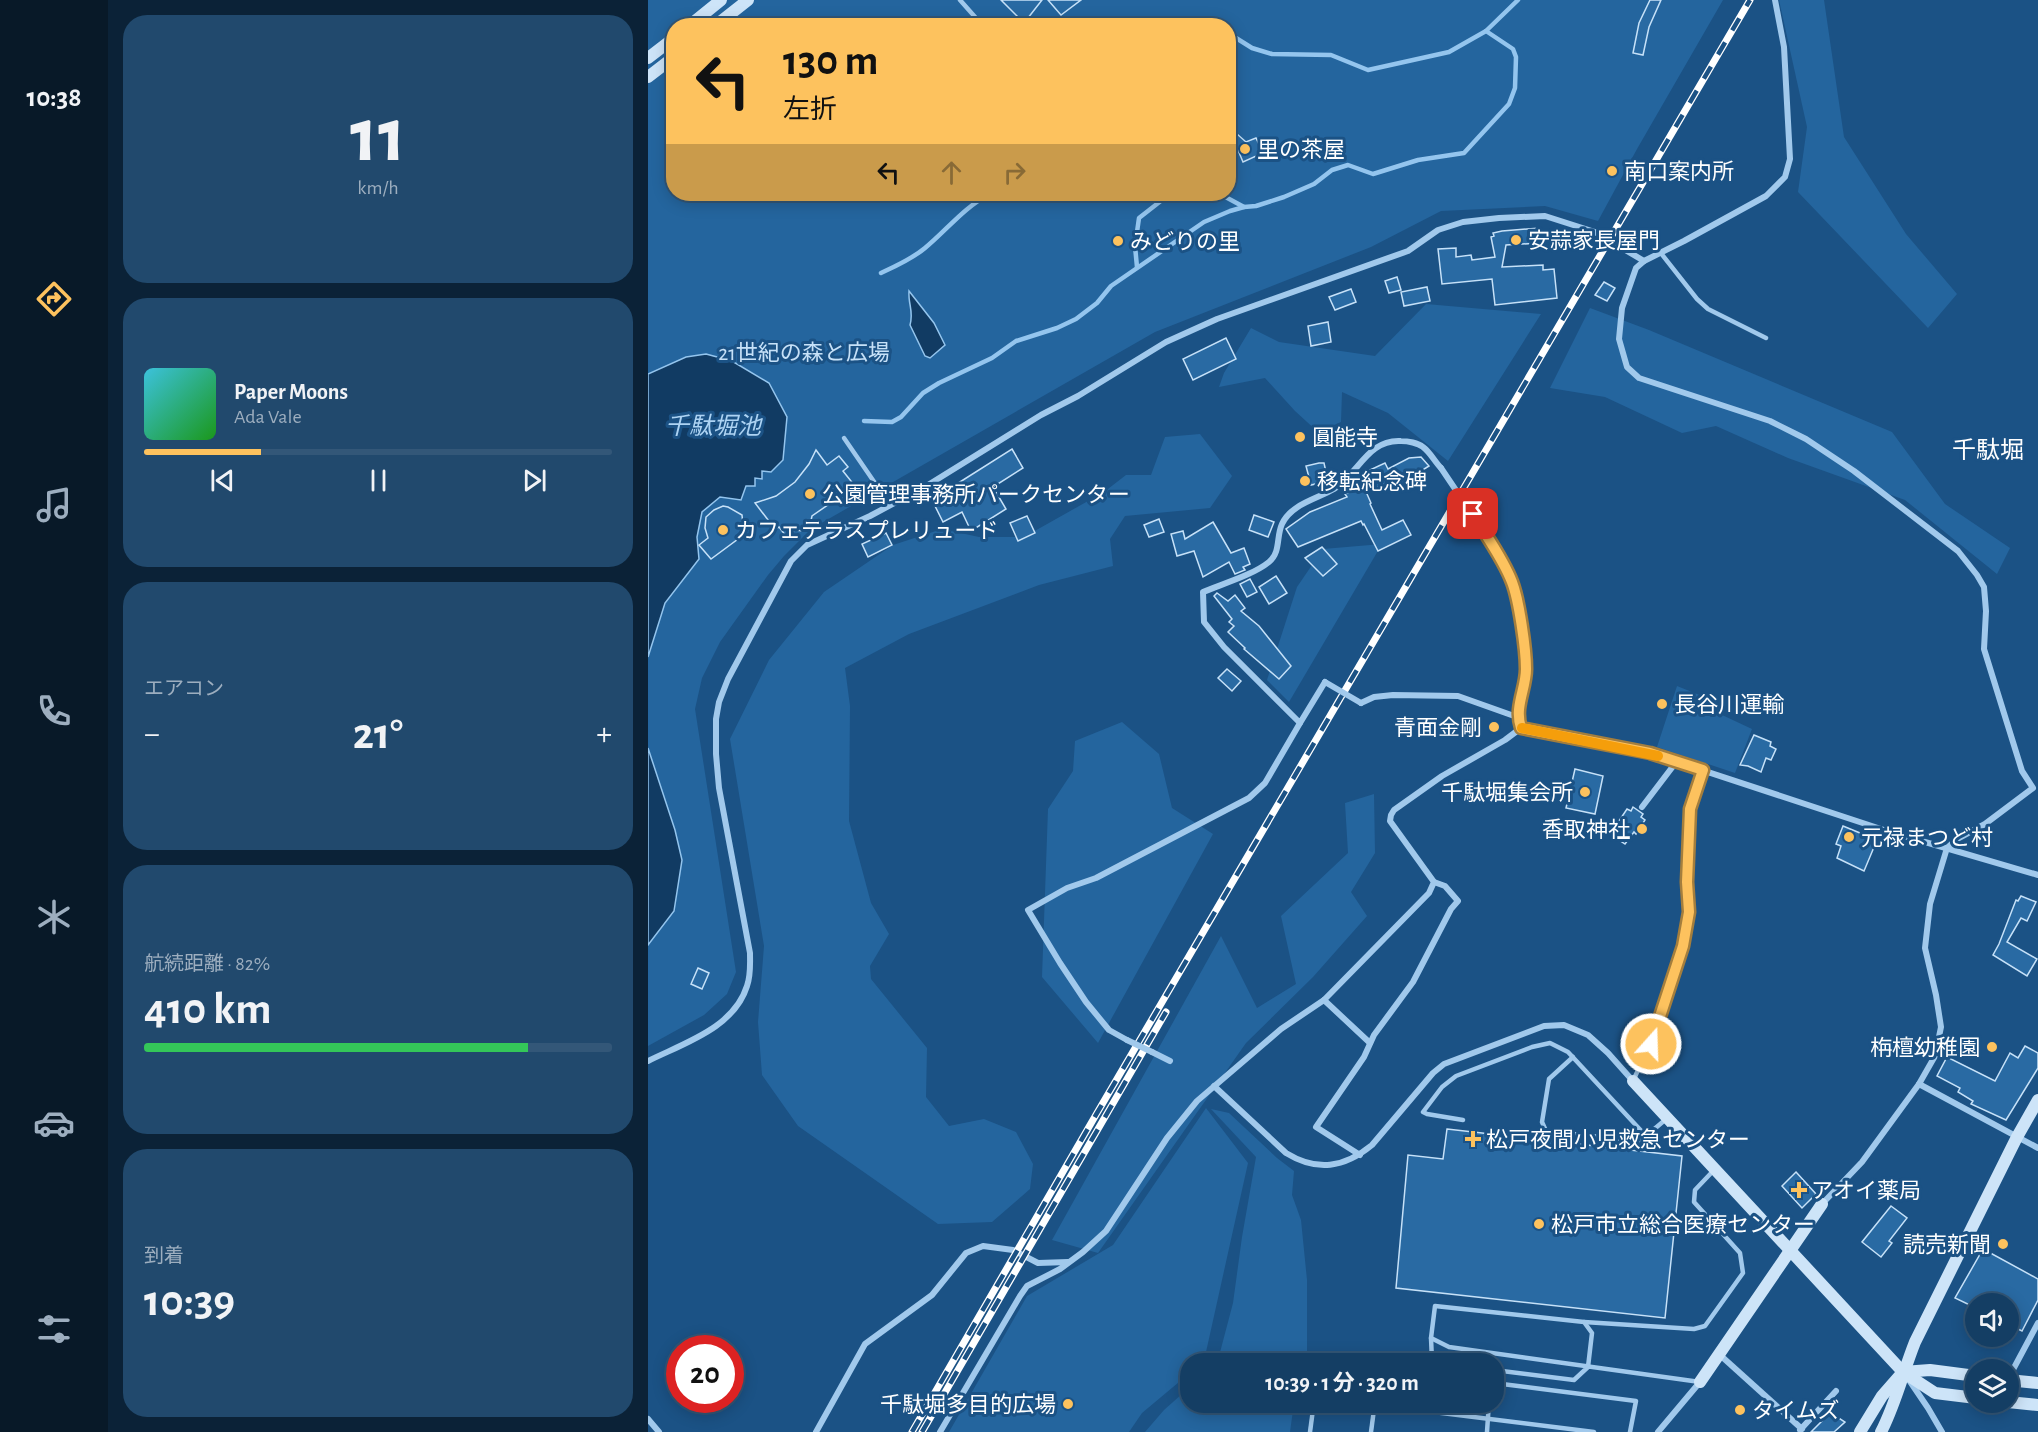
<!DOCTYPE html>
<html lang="ja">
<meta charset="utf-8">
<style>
:root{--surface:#143e64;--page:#21496d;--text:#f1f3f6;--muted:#9daebf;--line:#335778;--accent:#fdc25e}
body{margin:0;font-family:"Alegreya Sans","Noto Sans JP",sans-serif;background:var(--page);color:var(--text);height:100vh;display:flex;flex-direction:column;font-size:22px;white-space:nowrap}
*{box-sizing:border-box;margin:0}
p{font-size:20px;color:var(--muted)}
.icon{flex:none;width:33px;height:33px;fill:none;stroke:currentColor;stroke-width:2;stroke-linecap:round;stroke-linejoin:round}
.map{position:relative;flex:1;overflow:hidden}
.panel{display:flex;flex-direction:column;gap:15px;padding:15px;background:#0b2237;width:540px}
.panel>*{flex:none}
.guide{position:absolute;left:18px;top:18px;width:570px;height:183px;border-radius:24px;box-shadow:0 3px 15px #0003,0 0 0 2px var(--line);background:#fdc25e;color:#111;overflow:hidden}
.controls{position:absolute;left:1317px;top:1293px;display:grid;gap:12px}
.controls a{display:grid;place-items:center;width:54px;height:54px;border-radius:50%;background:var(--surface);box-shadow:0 3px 15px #0003,0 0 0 2px var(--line);font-size:30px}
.speed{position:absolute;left:18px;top:1335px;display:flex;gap:12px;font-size:30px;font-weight:700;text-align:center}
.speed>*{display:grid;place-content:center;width:78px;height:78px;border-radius:50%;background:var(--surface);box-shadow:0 3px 15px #0003,0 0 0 2px var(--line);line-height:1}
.speed .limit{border:9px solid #d22;background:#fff;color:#111}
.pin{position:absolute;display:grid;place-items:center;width:51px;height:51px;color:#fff;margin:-26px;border-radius:12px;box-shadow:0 3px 9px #0006}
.me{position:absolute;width:66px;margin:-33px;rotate:20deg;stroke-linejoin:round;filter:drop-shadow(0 0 4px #0008)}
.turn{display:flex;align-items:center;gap:21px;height:126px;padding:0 18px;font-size:27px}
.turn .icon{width:78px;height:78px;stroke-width:2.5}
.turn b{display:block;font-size:42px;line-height:51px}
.lanes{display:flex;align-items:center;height:57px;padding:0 18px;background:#0003;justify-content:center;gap:30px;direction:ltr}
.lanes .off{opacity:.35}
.big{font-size:45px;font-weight:700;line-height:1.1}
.panel .widget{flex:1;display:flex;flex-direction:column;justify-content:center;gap:9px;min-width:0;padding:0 21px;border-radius:24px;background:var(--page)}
.panel .dial{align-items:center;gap:0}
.dial b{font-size:78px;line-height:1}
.song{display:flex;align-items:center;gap:18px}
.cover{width:72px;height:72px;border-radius:9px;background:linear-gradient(135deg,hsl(190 70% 55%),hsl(120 70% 35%))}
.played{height:6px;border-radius:3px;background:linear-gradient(90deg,var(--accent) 25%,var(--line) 25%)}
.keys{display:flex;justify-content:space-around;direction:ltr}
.heat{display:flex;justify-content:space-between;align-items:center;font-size:33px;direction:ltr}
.charge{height:9px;border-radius:4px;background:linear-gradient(90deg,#34c759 82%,var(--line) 0)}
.trip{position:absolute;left:532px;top:1353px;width:324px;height:60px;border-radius:24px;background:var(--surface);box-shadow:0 3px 15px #0003,0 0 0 2px var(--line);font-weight:700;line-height:60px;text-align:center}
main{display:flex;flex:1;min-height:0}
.dock{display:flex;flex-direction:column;width:108px;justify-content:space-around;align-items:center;background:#081928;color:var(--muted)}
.dock .icon{width:42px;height:42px}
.dock .active{color:var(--accent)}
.dock b{font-size:27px;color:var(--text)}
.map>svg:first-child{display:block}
.green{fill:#24659e;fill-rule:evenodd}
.water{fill:#113b63;stroke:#94c5ee;stroke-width:1.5}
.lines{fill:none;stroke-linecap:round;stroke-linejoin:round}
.stream{stroke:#94c5ee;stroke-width:4.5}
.building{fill:#296aa3;stroke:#c6e1f8;stroke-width:1.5}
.lane{stroke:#a1c9ec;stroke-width:4.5}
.street{stroke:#a1c9ec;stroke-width:6}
.secondary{stroke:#cde4f8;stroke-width:12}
.rail-casing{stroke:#fff;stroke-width:7}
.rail{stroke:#1b5285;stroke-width:4.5;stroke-dasharray:14;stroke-linecap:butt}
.street-bridge{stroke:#a1c9ec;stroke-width:6}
.route-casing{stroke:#a47e3d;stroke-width:15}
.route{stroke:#fdc25e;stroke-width:10}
.slow{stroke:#f59e0b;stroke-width:10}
.poi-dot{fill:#fdc25e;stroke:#1b5285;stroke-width:2}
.labels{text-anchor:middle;stroke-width:6;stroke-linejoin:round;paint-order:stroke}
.poi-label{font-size:22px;fill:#fff;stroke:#1b5285;text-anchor:start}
.park-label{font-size:22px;fill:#c6e1f8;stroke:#1b5285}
.water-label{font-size:24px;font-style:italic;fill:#add3f3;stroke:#1b5285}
.neighbourhood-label{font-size:24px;fill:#fff;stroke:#1b5285}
</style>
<main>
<nav class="dock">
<b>10:38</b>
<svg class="icon active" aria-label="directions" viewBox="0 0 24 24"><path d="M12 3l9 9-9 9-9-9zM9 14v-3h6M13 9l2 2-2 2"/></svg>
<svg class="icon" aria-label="music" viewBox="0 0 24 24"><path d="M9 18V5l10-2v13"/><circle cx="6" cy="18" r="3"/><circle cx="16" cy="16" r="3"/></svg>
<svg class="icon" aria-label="phone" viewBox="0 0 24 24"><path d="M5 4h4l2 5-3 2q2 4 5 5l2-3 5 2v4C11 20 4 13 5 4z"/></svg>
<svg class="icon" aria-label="climate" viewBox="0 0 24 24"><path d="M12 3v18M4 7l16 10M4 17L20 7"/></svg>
<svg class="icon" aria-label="car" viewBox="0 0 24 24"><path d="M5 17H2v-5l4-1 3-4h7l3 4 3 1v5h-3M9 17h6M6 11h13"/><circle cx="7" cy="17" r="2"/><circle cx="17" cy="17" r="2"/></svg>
<svg class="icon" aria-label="filters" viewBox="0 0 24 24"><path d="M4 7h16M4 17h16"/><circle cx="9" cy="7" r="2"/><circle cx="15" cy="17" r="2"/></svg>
</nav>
<section class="panel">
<div class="widget dial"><b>11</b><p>km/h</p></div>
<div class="widget">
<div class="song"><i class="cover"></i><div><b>Paper Moons</b><p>Ada Vale</p></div></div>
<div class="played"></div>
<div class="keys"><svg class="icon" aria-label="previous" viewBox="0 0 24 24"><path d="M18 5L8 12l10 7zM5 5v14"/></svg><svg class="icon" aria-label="pause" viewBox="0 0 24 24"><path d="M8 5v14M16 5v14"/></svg><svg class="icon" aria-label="next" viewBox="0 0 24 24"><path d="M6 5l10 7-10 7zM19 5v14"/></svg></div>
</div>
<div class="widget"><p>エアコン</p>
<div class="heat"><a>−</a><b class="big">21°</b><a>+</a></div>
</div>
<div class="widget"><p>航続距離 · 82%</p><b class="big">410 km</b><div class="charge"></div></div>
<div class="widget"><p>到着</p><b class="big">10:39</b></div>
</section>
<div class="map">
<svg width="1390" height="1432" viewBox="0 0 1390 1432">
<rect width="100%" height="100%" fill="#1b5285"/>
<!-- green -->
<g class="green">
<path d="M0,0H1075L989,149L950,221L897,206L793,211L723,247L507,332L163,529L136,556L120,575L72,642L54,678L47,709L88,972L79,994L56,1015L0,1046ZM26,26H580V194H26Z"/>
<polygon points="1131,0 1176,0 1196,137 1258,234 1309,294 1280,328 1150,192 1159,127"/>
<polygon points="778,304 893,314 800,461 740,413 694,392 693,422 670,432 647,411 617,378 571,387 576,373 603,328 631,342 727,356"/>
<polygon points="942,308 1001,330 1244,432 1297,504 1362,548 1349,574 1257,500 1140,458 1068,426 1034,433 957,397 902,388"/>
<polygon points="552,434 584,476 562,508 477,516 462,539 465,566 391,585 261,634 197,668 202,706 201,821 223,903 241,934 222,966 223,979 279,1048 278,1097 301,1126 336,1119 368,1132 385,1164 382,1189 344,1222 290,1224 150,1126 114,1075 110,1022 116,946 82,739 121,660 176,592 245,545 294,529 331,537 376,537 456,492 478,475 503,475 517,437"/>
<polygon points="734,544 641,702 619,680 649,587 675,549"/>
<polygon points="1029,686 1059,698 1057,707 1104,729 1087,773 1009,747"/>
<polygon points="474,722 511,754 524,808 565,834 450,1043 394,977 400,809 425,771 427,741"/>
<polygon points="726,794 727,853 703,892 719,916 665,977 598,1043 450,1253 404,1240 573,936 609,1008 648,984 633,916 700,853 697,803"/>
<polygon points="558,1108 600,1163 556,1361 553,1363 543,1364 543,1372 494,1413 481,1432 301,1432 379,1296 465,1245"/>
<polygon points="563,1109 581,1113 629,1158 646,1171 644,1195 653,1220 659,1280 659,1363 567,1363 570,1360 585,1303 594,1237 608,1157"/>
<polygon points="543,1386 543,1402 646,1403 642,1432 497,1432 516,1410"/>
</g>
<!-- water -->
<g class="water">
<path d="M261,291L286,323L297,345L282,358L277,356L262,325C266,311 260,305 261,291Z"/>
<polygon points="58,354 84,361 121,383 139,417 135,460 123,472 114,471 114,479 107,478 107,486 98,486 93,500 72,497 54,512 49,537 51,559 17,603 0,657 0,374 38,357"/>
<polygon points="0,748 27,830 34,860 26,911 0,945"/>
</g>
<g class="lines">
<!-- stream -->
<g class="stream">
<polyline points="580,33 604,48 624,54 683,55 720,70 801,52 838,31 870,0"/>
<polyline points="572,194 596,207"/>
<polyline points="489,267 487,246 491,218 514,200 538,194"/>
<path d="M233,273C248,266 264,259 277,248C299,230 316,207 342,194"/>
<polyline points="216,421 244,422 253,417 275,393 291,383 344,358 368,341 409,328 428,319 449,303 463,286 556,222 582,211 596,207 608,206 636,197 666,184 684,170 700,165 725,174 770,160 816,153 861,104 867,88 868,57 865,49 838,31"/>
</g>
</g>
<!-- building -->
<g class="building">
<polygon points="353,0 394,0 376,23"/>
<polygon points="400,0 433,0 413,15"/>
<polygon points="1002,0 1013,0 1001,27 995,55 985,53 991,23"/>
<polygon points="580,126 598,142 608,138 615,153 595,162 590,150 580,155 580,142 585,139"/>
<polygon points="892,228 893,243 858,245 854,267 895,265 895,270 906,269 909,298 847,305 844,279 794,284 790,249 808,248 808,257 823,255 824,260 847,257 843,237 846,236 845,233 854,231"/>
<polygon points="749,277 753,290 741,293 737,281"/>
<polygon points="956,282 967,288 959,301 947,295"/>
<polygon points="779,287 782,301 756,306 753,292"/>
<polygon points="703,289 708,302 687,310 681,297"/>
<polygon points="680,322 683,342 663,346 660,326"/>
<polygon points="578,338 588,359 545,380 535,359"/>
<polygon points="364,449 375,468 345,487 358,509 323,531 314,512 295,522 285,502 307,490 304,487"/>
<polygon points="168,450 179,465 191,456 200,467 195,471 207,486 164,516 162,525 155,531 147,530 138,536 131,527 127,529 107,503 128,496 147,482 161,464"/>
<polygon points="773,457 781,466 768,474 769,477 749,487 746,480 719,492 711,475 737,463 740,469 761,458"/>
<polygon points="671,463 676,463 680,481 663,485 658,466"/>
<polygon points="715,485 723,503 722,504 734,530 755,520 763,535 730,551 716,524 715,525 713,521 650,547 638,529 662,512 699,497 697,494"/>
<polygon points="75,506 80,507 94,515 95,526 90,539 63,559 51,545 60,538 57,528 58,517 66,510"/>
<polygon points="606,515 626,522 620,537 601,530"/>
<polygon points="379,516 387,533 370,541 362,523"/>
<polygon points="511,519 516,532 501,537 496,525"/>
<polygon points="565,522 583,553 596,548 602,564 595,567 597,570 587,574 581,562 555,577 546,551 529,556 523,534 535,531 537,539"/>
<polygon points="238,533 244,545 220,557 214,544"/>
<polygon points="674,547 689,564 675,576 657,558"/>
<polygon points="628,576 639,593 621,604 611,587"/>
<polygon points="602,579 609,592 599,597 592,584"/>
<polygon points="569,593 580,601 587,595 597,608 593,611 611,626 643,666 631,679 596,649 597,648 580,632 586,626 581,622 584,619 566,596"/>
<polygon points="579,669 593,681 584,691 570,678"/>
<polygon points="1106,735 1123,742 1122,746 1128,749 1123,760 1118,758 1113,772 1100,766 1092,765"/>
<polygon points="927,769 955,776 947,814 918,808"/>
<polygon points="985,807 995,814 993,817 997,820 988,834 986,832 977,844 965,836 974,824 971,821 979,809 983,811"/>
<polygon points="1195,826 1229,840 1216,871 1189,858 1193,846 1188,844"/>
<polygon points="1373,896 1388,902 1379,921 1373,918 1359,942 1389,959 1379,976 1345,955 1351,944 1368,900 1370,901"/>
<polygon points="50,968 61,973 54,989 43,984"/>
<polygon points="1377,1046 1390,1053 1390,1068 1358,1120 1323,1104 1325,1101 1310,1092 1312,1088 1289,1076 1299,1057 1347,1081 1362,1053 1370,1058"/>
<polygon points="799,1129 1034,1156 1017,1318 748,1288 760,1155 795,1159"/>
<polygon points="1148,1172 1168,1194 1154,1208 1134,1186"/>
<polygon points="1243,1206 1259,1218 1241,1241 1244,1243 1233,1257 1214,1242"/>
<polygon points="1335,1249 1390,1279 1390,1300 1374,1331 1360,1324 1360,1304 1328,1304 1328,1308 1307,1298"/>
<polygon points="1185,1410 1189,1417 1197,1422 1186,1432 1163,1432"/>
</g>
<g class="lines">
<!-- lane -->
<g class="lane">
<polyline points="312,0 335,26"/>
<polyline points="1012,252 1049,299 1060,309 1118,338"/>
<polyline points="196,438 242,505"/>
<polyline points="925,1057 901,1079 894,1122 898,1131 989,1141 998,1136"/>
<polyline points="985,1081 1008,1031 1035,946 1041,912 1039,882 1042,809 1055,770"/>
<polyline points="815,1120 779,1114 775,1112 794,1087 808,1076 884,1047 902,1043 920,1052 998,1136 1017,1120"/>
<polyline points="936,1322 1046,1329 1057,1326 1095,1273 1092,1253 1046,1202 1047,1190 1066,1170"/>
<polyline points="732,1364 732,1357 784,1361 783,1338"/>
<polyline points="846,1370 926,1380 940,1367 944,1333 936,1322 787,1306 783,1338 801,1347 1052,1382"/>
<polyline points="846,1383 988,1401 982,1432"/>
<polyline points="705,1402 946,1432"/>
<polyline points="662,1432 666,1402"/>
<polyline points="723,1432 727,1402"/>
<polyline points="839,1432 841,1402"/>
</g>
<!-- street -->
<g class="street">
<polyline points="1127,0 1136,47 1142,159 1137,177 1118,196 1036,241 996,261 988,268 974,308 971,339 979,367 991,378 1122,421 1158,439 1206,471 1310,551 1329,575 1336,587 1338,611 1336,649 1374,771 1385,788 1337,824 1309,839 1299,848 1282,904 1277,948 1288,995 1293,1027 1287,1056 1271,1084 1214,1162 1174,1204"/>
<path d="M824,514C838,536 855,558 864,582C871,600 878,649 878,669C878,689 866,707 873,728"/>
<path d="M677,682L652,723L576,647L556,622L555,592C574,584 605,575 621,562C633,552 628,537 634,524C643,504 669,499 686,489C711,473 720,439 753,441C760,441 770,443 775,447C782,452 787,462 793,468"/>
<polyline points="713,703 726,697 745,695 810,696 869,717"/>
<polyline points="994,807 1029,761"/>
<polyline points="676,1000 722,1043"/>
<polyline points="479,1040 461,1030 438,1002 412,963 380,910 419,888 448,878 601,798 617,783 652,723"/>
<polyline points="504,1052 522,1061"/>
<path d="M0,1061C36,1043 86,1028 99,986C103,975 102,964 102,953L71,788L68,754V719L71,702L80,679L143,561L159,545L222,516L280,485L393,415L430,396L518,342L569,319L760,251L790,230L815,222L851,218L897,216L947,232L996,261"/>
<polyline points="1271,1084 1390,1148"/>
<path d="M566,1086L638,1153C669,1172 696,1168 724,1145L785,1073L796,1064L896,1026L916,1025L940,1035L960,1053L985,1081"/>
<polyline points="712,1155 668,1127 716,1057 726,1035 765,982 803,909 810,901 797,886 786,882"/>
<polyline points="1072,1355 1154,1429"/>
<polyline points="1360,1379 1390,1323"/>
<polyline points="1261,1380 1280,1408 1294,1432"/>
<polyline points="0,1419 11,1432"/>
<polyline points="1152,1430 1188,1391"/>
<polyline points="168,1432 217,1344 284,1295 318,1253 335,1246 365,1250 390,1263 420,1262"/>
<polyline points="292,1432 372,1296 379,1286 412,1269 435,1252 458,1231 519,1138 549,1101 633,1029 676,1000 781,893 786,882 742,821 743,815 746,810 794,776 857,740 873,728 1002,753 1236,830 1390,875"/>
<polyline points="1010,1432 1052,1382"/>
</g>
<!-- secondary -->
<g class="secondary">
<polyline points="41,26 73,0"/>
<polyline points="67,26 100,0"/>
<polyline points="0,58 26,38"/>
<polyline points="0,77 26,57"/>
<polyline points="985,1081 1255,1372 1287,1393 1328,1398"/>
<polyline points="1360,1380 1390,1383"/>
<polyline points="1052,1382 1174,1204"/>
<polyline points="1360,1402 1390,1405"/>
<polyline points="1212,1432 1234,1396 1255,1372 1282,1370 1328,1376"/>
<path d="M1233,1432C1248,1403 1255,1372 1267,1342L1369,1137L1390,1100"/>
</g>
<defs>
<g id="rail">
<polyline points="264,1432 449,1113 1102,0"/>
<polyline points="274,1432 518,1012"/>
</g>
</defs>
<!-- rail casing -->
<use href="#rail" class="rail-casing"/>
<!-- rail -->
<use href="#rail" class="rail"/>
<!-- street-bridge -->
<g class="street-bridge">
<polyline points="793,468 824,514"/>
<polyline points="677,682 713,703"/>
<polyline points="479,1040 504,1052"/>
</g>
</g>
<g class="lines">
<defs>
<path id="route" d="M825,514C838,536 855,558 864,582C871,600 878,649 878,669C878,689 866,707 873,728L1002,753L1055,770L1042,809L1039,882L1041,912L1035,946L1003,1044"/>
</defs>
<!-- route casing -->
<use href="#route" class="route-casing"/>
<!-- route -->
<use href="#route" class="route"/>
<!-- slow -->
<polyline class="slow" points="874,728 1010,756"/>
</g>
<!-- markers -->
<g class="poi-dot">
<circle cx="597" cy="149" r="6"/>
<circle cx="964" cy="171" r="6"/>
<circle cx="868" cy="240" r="6"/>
<circle cx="470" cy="241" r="6"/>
<circle cx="652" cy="437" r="6"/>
<circle cx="657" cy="481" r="6"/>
<circle cx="162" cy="494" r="6"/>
<circle cx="75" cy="530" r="6"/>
<circle cx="1014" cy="704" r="6"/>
<circle cx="846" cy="727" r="6"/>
<circle cx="937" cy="792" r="6"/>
<circle cx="994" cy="829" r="6"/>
<circle cx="1201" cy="837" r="6"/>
<circle cx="1344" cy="1047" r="6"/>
<path d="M822 1130h6v6h6v6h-6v6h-6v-6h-6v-6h6z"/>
<path d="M1148 1181h6v6h6v6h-6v6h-6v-6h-6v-6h6z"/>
<circle cx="891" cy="1224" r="6"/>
<circle cx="1355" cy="1244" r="6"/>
<circle cx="420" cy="1404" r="6"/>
<circle cx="1092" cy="1410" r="6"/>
</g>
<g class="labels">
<!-- poi labels -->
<g class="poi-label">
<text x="609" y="157">里の茶屋</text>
<text x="976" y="179">南口案内所</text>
<text x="880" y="248">安蒜家長屋門</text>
<text x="482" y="249">みどりの里</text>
<text x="664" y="445">圓能寺</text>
<text x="669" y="489">移転紀念碑</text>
<text x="174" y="502">公園管理事務所パークセンター</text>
<text x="87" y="538">カフェテラスプレリュード</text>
<text x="1026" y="712">長谷川運輸</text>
<text x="834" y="735" text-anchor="end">青面金剛</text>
<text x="925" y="800" text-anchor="end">千駄堀集会所</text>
<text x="982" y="837" text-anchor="end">香取神社</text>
<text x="1213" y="845">元禄まつど村</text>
<text x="1332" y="1055" text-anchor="end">栴檀幼稚園</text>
<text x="838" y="1147">松戸夜間小児救急センター</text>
<text x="1163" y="1198">アオイ薬局</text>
<text x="903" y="1232">松戸市立総合医療センター</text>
<text x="1343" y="1252" text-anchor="end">読売新聞</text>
<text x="408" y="1412" text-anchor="end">千駄堀多目的広場</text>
<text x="1104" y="1418">タイムズ</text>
</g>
<!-- park labels -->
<g class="park-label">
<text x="156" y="360">21世紀の森と広場</text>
</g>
<!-- water labels -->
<g class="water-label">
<text x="65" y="434">千駄堀池</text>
</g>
<!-- neighbourhood labels -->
<g class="neighbourhood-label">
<text x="1340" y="458">千駄堀</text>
</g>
</g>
</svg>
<div class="controls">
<a><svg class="icon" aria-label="sound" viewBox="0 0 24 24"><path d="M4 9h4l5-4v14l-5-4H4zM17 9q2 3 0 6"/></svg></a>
<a><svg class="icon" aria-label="layers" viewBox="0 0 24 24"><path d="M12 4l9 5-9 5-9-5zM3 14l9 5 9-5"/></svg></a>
</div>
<div class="speed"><div class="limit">20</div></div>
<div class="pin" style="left:825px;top:514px;background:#d93025"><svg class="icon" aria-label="arrive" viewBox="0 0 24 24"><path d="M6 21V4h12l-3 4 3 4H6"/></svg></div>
<svg class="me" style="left:1003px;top:1044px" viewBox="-20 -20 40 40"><circle r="17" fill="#fdc25e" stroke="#fff" stroke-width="3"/><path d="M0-11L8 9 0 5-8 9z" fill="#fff"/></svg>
<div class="trip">10:39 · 1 分 · 320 m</div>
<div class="guide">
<div class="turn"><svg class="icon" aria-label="left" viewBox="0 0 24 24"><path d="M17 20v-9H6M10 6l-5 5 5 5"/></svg><div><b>130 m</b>左折</div></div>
<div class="lanes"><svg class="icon" aria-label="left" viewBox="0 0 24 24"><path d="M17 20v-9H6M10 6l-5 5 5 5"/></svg><svg class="icon off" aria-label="ahead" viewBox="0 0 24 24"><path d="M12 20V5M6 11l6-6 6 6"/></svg><svg class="icon off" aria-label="right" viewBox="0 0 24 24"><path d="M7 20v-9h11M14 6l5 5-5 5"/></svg></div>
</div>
</div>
</main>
